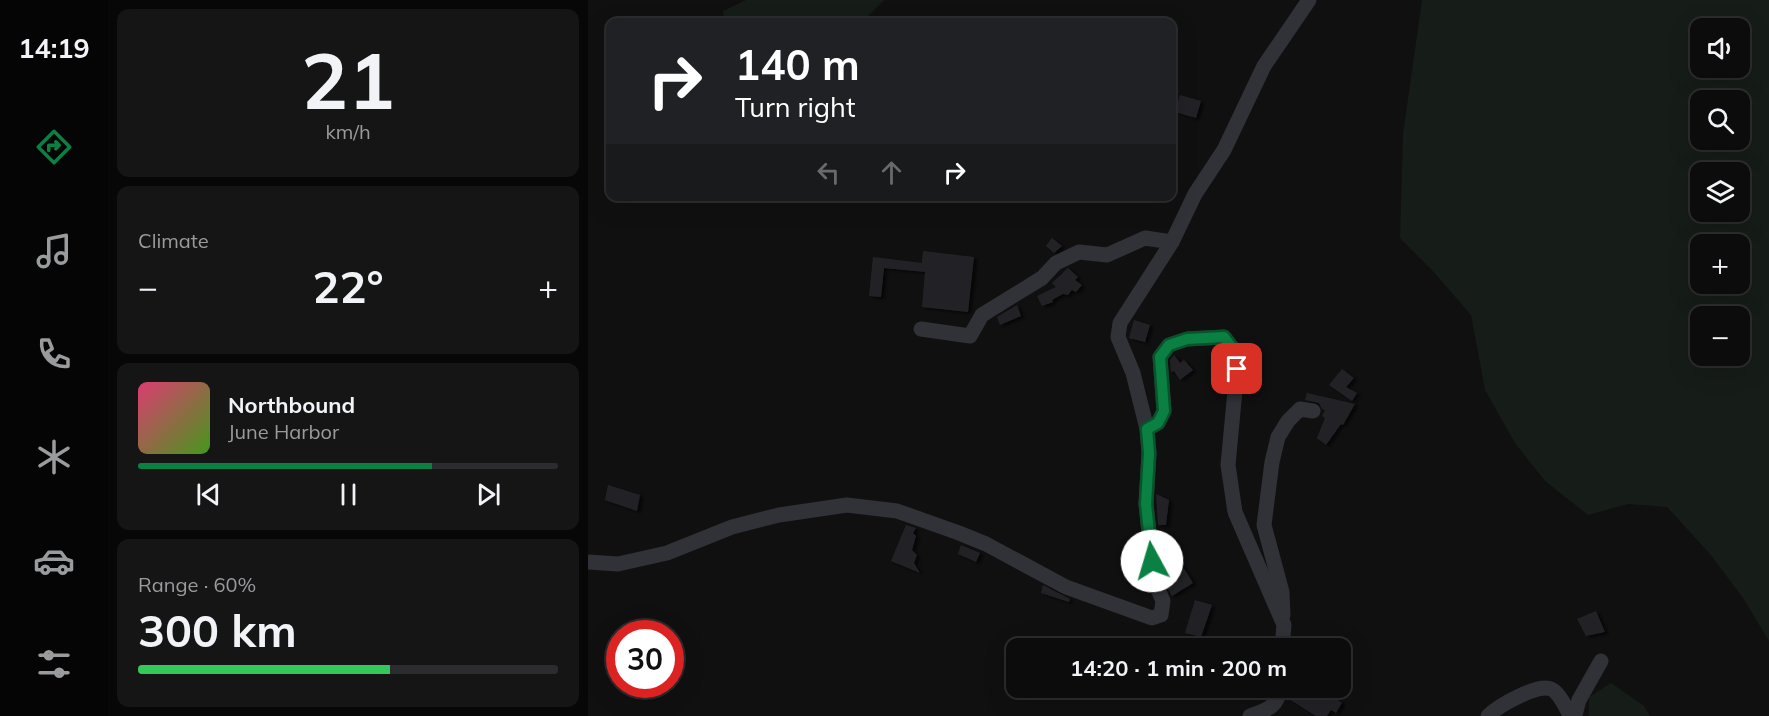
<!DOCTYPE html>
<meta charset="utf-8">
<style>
:root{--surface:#0c0c0d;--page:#151516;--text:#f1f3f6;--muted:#9a9b9d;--line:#2c2c2e;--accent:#0b8043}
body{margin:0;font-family:Mulish,sans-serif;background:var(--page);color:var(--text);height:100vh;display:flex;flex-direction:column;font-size:22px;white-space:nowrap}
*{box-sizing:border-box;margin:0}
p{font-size:20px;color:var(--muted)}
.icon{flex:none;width:33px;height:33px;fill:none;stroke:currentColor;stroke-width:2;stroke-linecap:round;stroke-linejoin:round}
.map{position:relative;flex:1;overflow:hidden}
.side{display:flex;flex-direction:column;gap:9px;padding:9px;background:#070707;width:480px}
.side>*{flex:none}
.banner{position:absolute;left:18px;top:18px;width:570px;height:183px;border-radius:12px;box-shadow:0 6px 24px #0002,0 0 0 2px var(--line);background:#202124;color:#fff;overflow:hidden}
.buttons{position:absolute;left:1102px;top:18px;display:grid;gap:12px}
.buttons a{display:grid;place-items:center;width:60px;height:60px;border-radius:12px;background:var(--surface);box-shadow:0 6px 24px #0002,0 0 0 2px var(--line);font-size:30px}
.speed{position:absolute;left:18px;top:620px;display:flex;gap:12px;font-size:30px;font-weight:700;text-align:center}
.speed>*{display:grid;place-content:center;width:78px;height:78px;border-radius:50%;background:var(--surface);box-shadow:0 6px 24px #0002,0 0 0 2px var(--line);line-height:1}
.speed .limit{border:9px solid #d22;background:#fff;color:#111}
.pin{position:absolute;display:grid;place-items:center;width:51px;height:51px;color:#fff;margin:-26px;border-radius:12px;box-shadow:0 3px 9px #0006}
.me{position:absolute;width:66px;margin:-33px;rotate:354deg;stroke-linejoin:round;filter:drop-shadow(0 0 4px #0008)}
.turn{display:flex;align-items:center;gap:21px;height:126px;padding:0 30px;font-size:27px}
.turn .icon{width:78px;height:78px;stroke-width:2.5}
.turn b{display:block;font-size:42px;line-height:51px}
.lanes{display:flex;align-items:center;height:57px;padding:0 30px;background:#0003;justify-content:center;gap:30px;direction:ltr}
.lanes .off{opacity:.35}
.big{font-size:45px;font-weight:700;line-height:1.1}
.side .widget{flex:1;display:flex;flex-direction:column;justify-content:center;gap:9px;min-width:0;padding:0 21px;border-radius:12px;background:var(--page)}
.side .dial{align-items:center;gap:0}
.dial b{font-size:78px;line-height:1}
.song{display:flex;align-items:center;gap:18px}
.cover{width:72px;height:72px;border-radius:9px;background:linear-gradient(135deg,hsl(340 70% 55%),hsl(100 70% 35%))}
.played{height:6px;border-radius:3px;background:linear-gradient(90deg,var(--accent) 70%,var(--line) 70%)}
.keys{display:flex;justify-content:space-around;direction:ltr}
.heat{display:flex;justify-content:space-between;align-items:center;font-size:33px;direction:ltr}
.charge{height:9px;border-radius:4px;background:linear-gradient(90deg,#34c759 60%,var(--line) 0)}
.trip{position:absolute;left:418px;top:638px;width:345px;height:60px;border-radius:12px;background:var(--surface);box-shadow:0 6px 24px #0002,0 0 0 2px var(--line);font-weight:700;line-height:60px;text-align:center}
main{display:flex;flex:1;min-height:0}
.tabs{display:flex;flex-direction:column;width:108px;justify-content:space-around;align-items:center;background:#050505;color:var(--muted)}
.tabs .icon{width:42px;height:42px}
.tabs .current{color:var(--accent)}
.tabs b{font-size:27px;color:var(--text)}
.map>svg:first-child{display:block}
.green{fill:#161c17;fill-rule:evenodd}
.building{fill:#232326;filter:url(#shadow)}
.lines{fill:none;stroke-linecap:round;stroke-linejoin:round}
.minor{stroke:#313237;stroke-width:15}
.route-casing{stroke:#07532c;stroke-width:15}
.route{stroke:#0b8043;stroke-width:10}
</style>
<main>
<nav class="tabs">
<b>14:19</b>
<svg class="icon current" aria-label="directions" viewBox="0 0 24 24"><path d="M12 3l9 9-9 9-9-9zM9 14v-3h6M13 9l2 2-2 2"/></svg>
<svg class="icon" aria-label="music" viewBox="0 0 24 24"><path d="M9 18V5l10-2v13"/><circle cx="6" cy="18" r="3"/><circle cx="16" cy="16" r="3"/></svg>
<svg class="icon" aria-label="phone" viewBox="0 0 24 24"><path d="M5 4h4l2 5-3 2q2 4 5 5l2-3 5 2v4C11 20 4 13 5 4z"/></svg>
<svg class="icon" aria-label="climate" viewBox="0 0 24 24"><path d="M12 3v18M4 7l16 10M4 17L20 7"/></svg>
<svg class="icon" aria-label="car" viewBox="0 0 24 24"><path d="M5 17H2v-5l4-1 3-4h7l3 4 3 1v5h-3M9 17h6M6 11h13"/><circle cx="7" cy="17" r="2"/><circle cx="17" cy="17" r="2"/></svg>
<svg class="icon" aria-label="filters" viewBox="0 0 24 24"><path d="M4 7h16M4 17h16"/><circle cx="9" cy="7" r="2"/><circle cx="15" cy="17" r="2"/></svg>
</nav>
<section class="side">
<div class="widget dial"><b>21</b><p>km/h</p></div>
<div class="widget"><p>Climate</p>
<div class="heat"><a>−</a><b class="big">22°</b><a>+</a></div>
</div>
<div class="widget">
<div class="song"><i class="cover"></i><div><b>Northbound</b><p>June Harbor</p></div></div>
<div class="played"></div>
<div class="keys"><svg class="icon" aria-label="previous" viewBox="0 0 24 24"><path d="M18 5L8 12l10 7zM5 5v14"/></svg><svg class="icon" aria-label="pause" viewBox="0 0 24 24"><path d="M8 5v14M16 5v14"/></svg><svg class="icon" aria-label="next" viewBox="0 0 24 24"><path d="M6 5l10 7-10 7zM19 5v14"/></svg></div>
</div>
<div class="widget"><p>Range · 60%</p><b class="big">300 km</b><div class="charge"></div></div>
</section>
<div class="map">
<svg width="1181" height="716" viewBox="0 0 1181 716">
<defs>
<filter id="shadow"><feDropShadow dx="3.5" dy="2" stdDeviation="1.5" flood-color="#0009"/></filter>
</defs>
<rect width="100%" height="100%" fill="#101011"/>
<!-- green -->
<g class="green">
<polygon points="158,0 296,0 274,22 136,22 135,11"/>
<path d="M834,0H1181V641L1155,598L1122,554L1079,507L1040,504L1000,515L957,481L927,443L897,390L883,315L843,269L812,238L815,134ZM1113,28H1152V68H1113ZM1113,100H1152V140H1113ZM1113,172H1152V212H1113ZM1113,244H1152V284H1113ZM1113,316H1152V356H1113Z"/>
<polygon points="1023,683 1056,706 1062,716 1001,716 1001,697"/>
</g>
<!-- building -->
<g class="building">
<polygon points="592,95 613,101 608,118 587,112"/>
<polygon points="464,238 474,246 466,253 458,246"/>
<polygon points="335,251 386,257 380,312 334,307 337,272 296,268 293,297 281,296 285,257 334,263"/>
<polygon points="480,268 490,277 487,280 494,285 488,292 484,290 480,295 475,294 464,300 465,302 454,306 449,296 468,287 464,283"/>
<polygon points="429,305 433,316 412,325 409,317"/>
<polygon points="546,320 562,325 557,342 541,338"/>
<polygon points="586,355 592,363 596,360 605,370 592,380 586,371 583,372 582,360"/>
<polygon points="754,369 766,378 758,387 769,393 764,401 741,385"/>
<polygon points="719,393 767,404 755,425 753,424 738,445 729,438 737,418 734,416 737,410 734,409 731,403 717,400"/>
<polygon points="20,485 52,495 49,511 17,500"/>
<polygon points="568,494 581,500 578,525 570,525"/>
<polygon points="318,525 328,528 325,533 328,536 324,550 329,555 326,563 332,573 303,561"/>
<polygon points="581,544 605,583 584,596 579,587 587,583 573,555 573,549"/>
<polygon points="373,545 392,553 388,562 370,554"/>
<polygon points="455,585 482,599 481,602 453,593"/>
<polygon points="607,600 624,605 613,637 597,633"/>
<polygon points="1008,611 1017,632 998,636 989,619"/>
<polygon points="707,687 724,698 731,687 754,703 748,713 743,710 739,716 728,716 701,699"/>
</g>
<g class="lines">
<!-- minor -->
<g class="minor">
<polyline points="333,329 382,336 394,315 454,278 468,263 491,252 519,255 557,238 584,242"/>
<polyline points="0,562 30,564 79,553 144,527 191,515 259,505 309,511 371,533 398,544 478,587 564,618 573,615 575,601 566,580 558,504 561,453 559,429"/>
<polyline points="695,615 694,592 676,525 684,462 690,437 700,421 712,409 725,411"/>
<polyline points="694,648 696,625 647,512 640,465 649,369 645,349 636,337 599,339 581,345 572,357 576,411 570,423 559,429 545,373 530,337 532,323 584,242 607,194 636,150 676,66 721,0"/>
<path d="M662,716C678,710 691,707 692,687"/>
<path d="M900,716C910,706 950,683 963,689C971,692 978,708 982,715L984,716"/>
<polyline points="985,716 987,715 991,700 1013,661"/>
</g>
</g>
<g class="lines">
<defs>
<polyline id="route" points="564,561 558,504 561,453 559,429 570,423 576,411 572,357 581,345 599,339 636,337 645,349 649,369"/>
</defs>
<!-- route casing -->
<use href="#route" class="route-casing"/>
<!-- route -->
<use href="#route" class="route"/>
</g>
</svg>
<div class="buttons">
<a><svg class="icon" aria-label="sound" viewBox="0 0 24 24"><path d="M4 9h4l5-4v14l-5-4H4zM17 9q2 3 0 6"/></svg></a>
<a><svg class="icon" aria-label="search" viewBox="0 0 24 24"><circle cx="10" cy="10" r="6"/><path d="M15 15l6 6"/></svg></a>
<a><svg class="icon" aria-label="layers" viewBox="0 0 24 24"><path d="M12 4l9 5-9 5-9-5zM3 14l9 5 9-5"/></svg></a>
<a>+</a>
<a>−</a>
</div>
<div class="speed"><div class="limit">30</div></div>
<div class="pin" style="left:649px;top:369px;background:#d93025"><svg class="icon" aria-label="arrive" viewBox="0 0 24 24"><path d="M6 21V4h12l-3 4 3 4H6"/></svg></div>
<svg class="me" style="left:564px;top:561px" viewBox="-20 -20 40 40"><circle r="19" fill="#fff"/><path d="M0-13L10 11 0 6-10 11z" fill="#0b8043"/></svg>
<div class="trip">14:20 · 1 min · 200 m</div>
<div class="banner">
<div class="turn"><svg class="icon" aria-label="right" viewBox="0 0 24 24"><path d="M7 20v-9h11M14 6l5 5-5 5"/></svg><div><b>140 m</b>Turn right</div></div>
<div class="lanes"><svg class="icon off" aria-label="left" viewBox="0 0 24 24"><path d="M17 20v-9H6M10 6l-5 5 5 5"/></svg><svg class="icon off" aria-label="ahead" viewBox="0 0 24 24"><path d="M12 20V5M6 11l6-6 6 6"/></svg><svg class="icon" aria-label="right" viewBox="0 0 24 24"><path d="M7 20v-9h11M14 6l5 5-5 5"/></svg></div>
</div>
</div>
</main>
